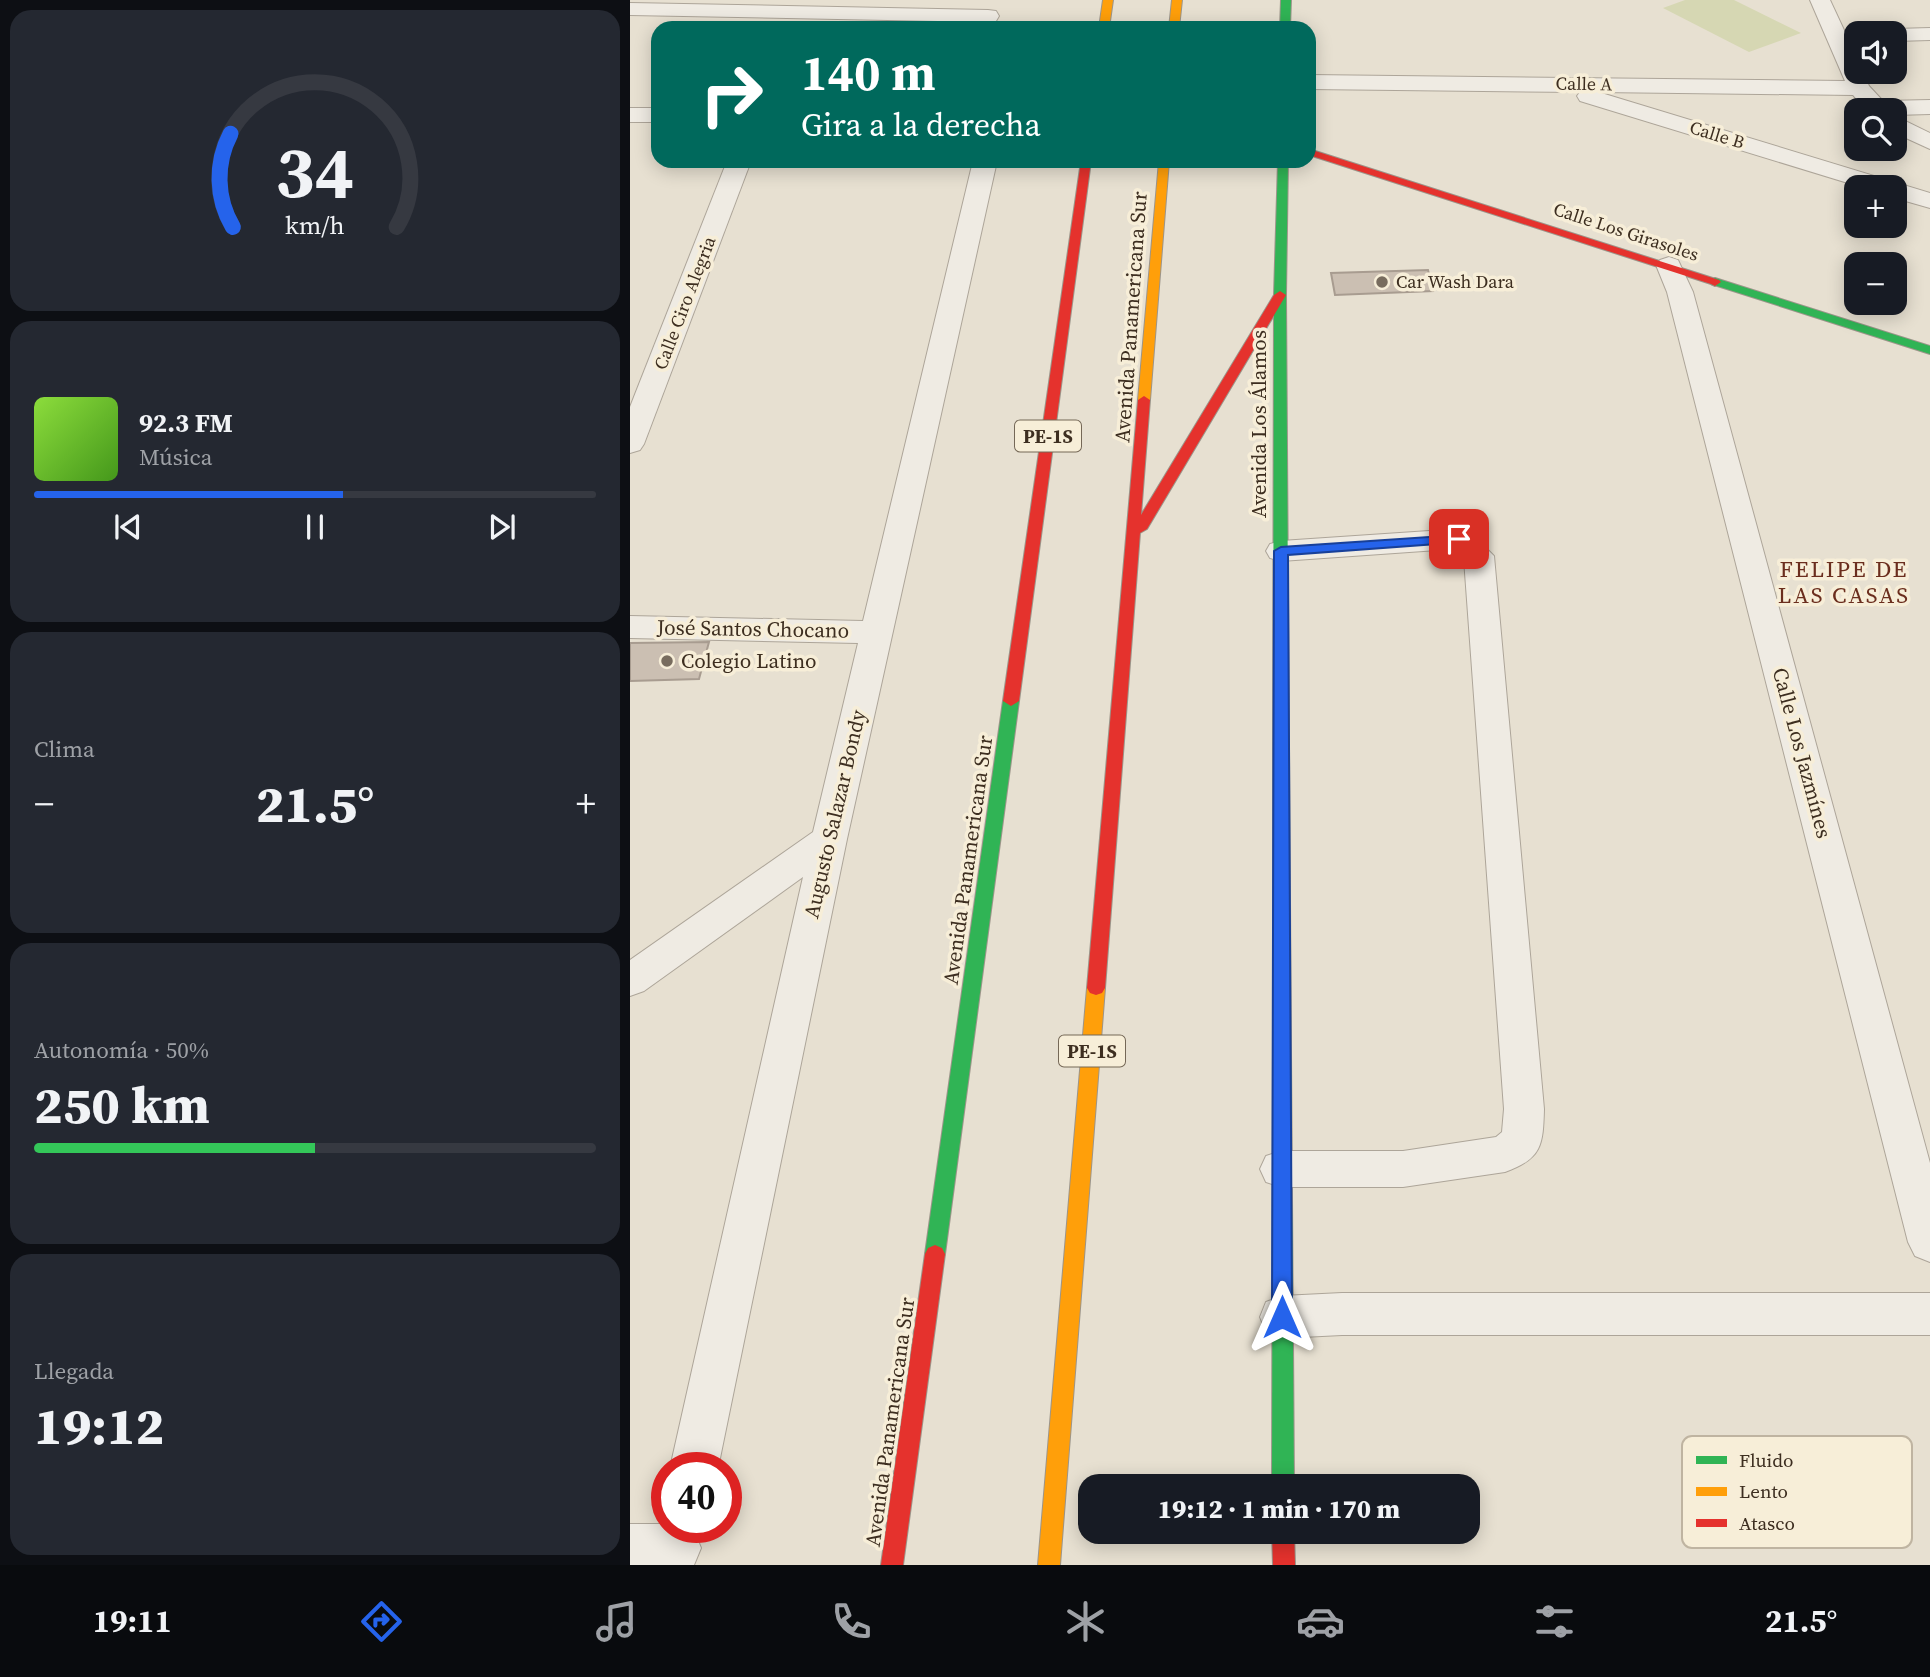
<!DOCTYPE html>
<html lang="es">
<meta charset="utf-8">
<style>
:root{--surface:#171b24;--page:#242831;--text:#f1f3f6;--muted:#9ea1a6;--line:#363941;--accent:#2563eb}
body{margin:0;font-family:"Source Serif 4",serif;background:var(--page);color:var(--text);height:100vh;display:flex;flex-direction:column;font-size:26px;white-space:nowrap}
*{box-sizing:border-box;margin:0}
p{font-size:23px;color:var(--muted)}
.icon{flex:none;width:38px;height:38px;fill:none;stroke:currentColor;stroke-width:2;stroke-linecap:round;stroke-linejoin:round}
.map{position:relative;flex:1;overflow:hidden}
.details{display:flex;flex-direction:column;gap:10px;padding:10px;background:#0d0f14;width:630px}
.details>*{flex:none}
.guide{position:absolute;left:21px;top:21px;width:665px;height:147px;border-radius:21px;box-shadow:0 4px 18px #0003;background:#00695c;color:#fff;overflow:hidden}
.fabs{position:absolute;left:1214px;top:21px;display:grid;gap:14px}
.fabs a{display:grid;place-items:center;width:63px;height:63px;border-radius:14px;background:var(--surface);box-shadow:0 4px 18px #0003;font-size:35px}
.speed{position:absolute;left:21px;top:1452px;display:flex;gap:14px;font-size:35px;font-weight:700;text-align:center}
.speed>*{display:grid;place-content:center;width:91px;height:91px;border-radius:50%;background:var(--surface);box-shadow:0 4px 18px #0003;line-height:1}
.speed .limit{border:10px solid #d22;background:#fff;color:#111}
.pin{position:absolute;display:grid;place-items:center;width:60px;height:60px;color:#fff;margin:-30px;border-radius:14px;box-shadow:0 4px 10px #0006}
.me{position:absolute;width:77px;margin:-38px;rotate:0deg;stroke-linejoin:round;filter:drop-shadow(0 0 5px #0008)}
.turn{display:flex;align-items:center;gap:24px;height:147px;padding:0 35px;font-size:32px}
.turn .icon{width:91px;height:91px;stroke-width:2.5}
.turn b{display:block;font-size:49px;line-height:60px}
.big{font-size:52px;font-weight:800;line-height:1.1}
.details .tile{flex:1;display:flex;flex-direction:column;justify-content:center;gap:10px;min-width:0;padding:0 24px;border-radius:21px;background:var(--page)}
.details .dial{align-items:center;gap:0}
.dial svg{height:182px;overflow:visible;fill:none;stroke:var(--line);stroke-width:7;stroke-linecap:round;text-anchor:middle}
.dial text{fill:var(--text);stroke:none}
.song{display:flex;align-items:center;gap:21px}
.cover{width:84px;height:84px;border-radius:10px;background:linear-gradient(135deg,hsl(90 70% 55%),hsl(100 70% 35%))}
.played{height:7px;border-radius:4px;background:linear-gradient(90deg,var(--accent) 55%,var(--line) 55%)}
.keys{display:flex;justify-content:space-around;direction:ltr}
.heat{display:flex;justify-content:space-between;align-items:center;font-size:38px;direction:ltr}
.charge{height:10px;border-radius:5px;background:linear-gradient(90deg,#34c759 50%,var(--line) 0)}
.trip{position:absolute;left:448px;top:1474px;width:402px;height:70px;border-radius:21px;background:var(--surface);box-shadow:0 4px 18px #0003;font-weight:800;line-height:70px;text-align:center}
.tabs{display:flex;height:112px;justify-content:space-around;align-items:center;background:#090b0e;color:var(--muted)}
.tabs .icon{width:49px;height:49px}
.tabs .selected{color:var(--accent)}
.tabs b{font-size:32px;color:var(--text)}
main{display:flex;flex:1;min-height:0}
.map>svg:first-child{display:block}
.green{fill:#d6d7b3}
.building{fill:#cbbfb2;stroke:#a89c90;stroke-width:2}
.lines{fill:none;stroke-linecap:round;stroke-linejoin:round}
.street-casing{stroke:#ada599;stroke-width:2}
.fast-casing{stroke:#9c958a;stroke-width:2}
.slow-casing{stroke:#9c958a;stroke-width:2}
.jam-casing{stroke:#9c958a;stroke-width:2}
.street{fill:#efebe3;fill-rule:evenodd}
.fast{fill:#30b455;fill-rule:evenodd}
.slow{fill:#ff9f0a;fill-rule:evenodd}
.jam{fill:#e5322d;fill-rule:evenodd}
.route{fill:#2563eb;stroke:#184099;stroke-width:2}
.poi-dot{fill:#786c5e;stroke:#f7eed8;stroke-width:2.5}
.labels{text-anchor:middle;stroke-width:7;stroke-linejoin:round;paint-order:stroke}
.far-street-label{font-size:18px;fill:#3d2e20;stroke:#f7eed8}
.far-poi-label{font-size:18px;fill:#3d2e20;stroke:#f7eed8;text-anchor:start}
.shield{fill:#f7eed8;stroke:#756857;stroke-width:2}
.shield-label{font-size:19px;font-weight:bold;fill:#3d2e20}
.street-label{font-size:21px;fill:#3d2e20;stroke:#f7eed8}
.poi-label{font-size:21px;fill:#3d2e20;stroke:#f7eed8;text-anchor:start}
.neighbourhood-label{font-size:23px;letter-spacing:2px;fill:#6b2e1e;stroke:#f7eed8}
.key{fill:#f7eed8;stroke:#bfb4a1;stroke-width:2}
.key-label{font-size:19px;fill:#3d2e20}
</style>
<main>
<section class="details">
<div class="tile dial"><svg viewBox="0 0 100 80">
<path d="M14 69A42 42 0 1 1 86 69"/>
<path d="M14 69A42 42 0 0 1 13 28" stroke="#2563eb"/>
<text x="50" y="56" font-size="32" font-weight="700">34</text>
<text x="50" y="72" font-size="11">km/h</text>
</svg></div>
<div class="tile">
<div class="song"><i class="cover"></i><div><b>92.3 FM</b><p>Música</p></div></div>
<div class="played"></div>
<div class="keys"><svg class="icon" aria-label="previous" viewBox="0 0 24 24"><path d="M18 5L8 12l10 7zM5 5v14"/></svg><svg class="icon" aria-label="pause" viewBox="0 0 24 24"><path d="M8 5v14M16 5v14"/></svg><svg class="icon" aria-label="next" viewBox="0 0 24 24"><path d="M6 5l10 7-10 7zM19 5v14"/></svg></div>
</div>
<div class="tile"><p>Clima</p>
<div class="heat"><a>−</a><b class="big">21.5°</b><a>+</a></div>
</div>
<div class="tile"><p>Autonomía · 50%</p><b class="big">250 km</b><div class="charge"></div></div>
<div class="tile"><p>Llegada</p><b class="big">19:12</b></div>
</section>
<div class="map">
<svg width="1300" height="1565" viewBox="0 0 1300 1565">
<rect width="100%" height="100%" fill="#e7e0d1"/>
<!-- green -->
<polygon class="green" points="1055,0 1104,0 1171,33 1119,52 1033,8"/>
<!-- building -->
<g class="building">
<polygon points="798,270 803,291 705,295 701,273"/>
<polygon points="79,642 69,679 0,681 0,643"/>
</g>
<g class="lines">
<defs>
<g id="street">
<polygon points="1180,0 1200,0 1227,58 1227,72 1233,72 1239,86 1253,101 1300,100 1300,114 1265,115 1265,110 1236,110 1223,95 968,92 1300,193 1300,208 1265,198 1265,187 1231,187 950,101 947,96 950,92 679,89 679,75 1215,81"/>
<polygon points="0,3 358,10 366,11 369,16 366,21 358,22 0,15"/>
<polygon points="1300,28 1300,40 1265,41 1265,33 1255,33 1265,29"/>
<rect x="0" y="108" width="28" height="14"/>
<polygon points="1265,116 1300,133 1300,149 1265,133"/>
<polygon points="97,161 121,161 14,444 10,450 0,453 0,407"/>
<polygon points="343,161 367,161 217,839 88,1468 40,1468 173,877 14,991 0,996 0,960 183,832 228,643 0,638 0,616 233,621"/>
<polygon points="1039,257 1048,260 1063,292 1300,1163 1300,1262 1285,1256 1278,1242 1037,292 1026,265 1030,260"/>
<path d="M829,529L840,532L864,556L914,1109C913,1145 912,1159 875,1172L773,1187H651L636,1182L630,1169L636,1156L651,1151H773L866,1137L872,1132L874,1109L834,559L822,549L651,561L640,558L636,551L640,544L651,541Z"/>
<polygon points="712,1293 1300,1293 1300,1335 712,1335 652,1338 636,1332 630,1317 636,1302 652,1296"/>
<polygon points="0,1524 37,1524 37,1528 57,1528 64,1531 71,1548 64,1565 0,1565"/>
</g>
<g id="fast">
<polygon points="651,0 661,0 660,28 650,28"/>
<polygon points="648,161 658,161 656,295 659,749 651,755 643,749 644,295"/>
<polygon points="1085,278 1300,346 1300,354 1081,284 1081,280"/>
<polygon points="381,696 389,701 315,1254 312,1260 305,1263 298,1260 295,1254 373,701"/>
<polygon points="652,1048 658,1050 661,1055 664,1486 642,1486 643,1055 646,1050"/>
</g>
<g id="slow">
<polygon points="473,0 483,0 479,28 469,28"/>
<polygon points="542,0 552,0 549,28 539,28"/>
<polygon points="529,161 539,161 520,400 514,404 508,400"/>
<polygon points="466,981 472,983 475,988 430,1565 408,1565 457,988 460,983"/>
</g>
<g id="jam">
<polygon points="679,149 1089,280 1091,282 1085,286 1081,284 679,155"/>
<polygon points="451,161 461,161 389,701 381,706 373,701"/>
<polygon points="650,291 656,295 517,529 510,533 475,988 472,993 466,995 460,993 457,988 508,400 514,396 520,400 511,515 644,295"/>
<polygon points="651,743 659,749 661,1055 658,1060 652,1062 646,1060 643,1055 643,749"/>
<polygon points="305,1245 312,1248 315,1254 273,1565 251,1565 295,1254 298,1248"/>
<polygon points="642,1531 664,1531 665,1565 643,1565"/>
</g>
</defs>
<!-- street casing -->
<use href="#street" class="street-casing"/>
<!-- fast casing -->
<use href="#fast" class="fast-casing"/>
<!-- slow casing -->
<use href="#slow" class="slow-casing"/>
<!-- jam casing -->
<use href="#jam" class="jam-casing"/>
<!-- street -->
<use href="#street" class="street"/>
<!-- fast -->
<use href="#fast" class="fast"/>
<!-- slow -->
<use href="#slow" class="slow"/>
<!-- jam -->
<use href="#jam" class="jam"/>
</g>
<!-- route -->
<polygon class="route" points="829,535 836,539 834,542 658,555 662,1317 659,1324 652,1327 645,1324 642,1317 644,551 651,547"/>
<!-- markers -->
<g class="poi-dot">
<circle cx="752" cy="282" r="7"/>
<circle cx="37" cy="661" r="7"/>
</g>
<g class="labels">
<!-- far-street labels -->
<g class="far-street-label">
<text transform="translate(954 84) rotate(1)" y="6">Calle A</text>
<text transform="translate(1087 135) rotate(17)" y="6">Calle B</text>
<text transform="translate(996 232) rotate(18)" y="6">Calle Los Girasoles</text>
<text transform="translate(55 303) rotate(-69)" y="6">Calle Ciro Alegria</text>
</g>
<!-- far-poi labels -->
<g class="far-poi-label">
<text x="766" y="288">Car Wash Dara</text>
</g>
<!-- shield labels -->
<g class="shield">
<rect x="385" y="420.5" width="66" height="31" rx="5"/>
<rect x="429" y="1035.5" width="66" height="31" rx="5"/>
</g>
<g class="shield-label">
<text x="418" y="443">PE-1S</text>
<text x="462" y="1058">PE-1S</text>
</g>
<!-- street labels -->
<g class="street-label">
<text transform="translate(501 317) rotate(-86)" y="7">Avenida Panamericana Sur</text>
<text transform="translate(629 424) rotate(-90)" y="7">Avenida Los Álamos</text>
<text transform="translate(123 629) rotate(1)" y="7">José Santos Chocano</text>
<text transform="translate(1172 753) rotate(75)" y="7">Calle Los Jazmínes</text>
<text transform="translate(205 814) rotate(-77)" y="7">Augusto Salazar Bondy</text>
<text transform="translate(338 860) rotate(-82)" y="7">Avenida Panamericana Sur</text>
<text transform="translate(260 1422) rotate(-82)" y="7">Avenida Panamericana Sur</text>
</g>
<!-- poi labels -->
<g class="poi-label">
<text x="51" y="668">Colegio Latino</text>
</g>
<!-- neighbourhood labels -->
<g class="neighbourhood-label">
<text x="1214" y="577">FELIPE DE<tspan x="1214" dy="26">LAS CASAS</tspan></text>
</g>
</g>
<!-- legend -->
<rect x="1052" y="1436" width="230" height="112" rx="10" class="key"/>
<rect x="1066" y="1456" width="31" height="8" fill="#30b455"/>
<rect x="1066" y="1487" width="31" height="9" fill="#ff9f0a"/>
<rect x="1066" y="1519" width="31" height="8" fill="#e5322d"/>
<g class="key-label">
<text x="1109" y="1467">Fluido</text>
<text x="1109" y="1498">Lento</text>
<text x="1109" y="1530">Atasco</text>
</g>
</svg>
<div class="fabs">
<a><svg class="icon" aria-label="sound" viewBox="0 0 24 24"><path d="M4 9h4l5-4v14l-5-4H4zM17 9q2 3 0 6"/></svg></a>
<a><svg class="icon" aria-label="search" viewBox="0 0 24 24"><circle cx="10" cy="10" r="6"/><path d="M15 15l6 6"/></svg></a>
<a>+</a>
<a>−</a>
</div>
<div class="speed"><div class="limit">40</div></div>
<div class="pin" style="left:829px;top:539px;background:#d93025"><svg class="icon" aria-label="arrive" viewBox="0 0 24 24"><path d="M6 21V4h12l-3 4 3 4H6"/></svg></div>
<svg class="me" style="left:652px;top:1317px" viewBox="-20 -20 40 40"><path d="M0-17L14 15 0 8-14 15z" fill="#2563eb" stroke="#fff" stroke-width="4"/></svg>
<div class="trip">19:12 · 1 min · 170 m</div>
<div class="guide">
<div class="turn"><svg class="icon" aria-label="right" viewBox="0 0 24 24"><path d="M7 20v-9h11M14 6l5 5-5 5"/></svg><div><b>140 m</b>Gira a la derecha</div></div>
</div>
</div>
</main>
<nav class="tabs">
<b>19:11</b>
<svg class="icon selected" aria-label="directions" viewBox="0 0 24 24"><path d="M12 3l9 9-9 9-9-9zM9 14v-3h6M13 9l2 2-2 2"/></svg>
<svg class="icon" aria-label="music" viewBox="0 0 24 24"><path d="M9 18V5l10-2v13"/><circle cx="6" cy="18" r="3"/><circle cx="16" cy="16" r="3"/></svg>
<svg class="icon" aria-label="phone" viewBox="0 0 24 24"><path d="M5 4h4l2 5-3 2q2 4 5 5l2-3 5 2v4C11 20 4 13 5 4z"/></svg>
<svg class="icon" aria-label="climate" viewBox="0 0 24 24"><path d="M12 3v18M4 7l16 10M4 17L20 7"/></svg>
<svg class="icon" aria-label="car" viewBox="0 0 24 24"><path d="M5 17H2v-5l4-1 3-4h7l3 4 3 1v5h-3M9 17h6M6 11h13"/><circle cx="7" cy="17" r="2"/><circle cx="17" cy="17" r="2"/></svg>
<svg class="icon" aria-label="filters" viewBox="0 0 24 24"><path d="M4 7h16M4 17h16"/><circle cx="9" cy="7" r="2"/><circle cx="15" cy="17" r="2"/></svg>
<b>21.5°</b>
</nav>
